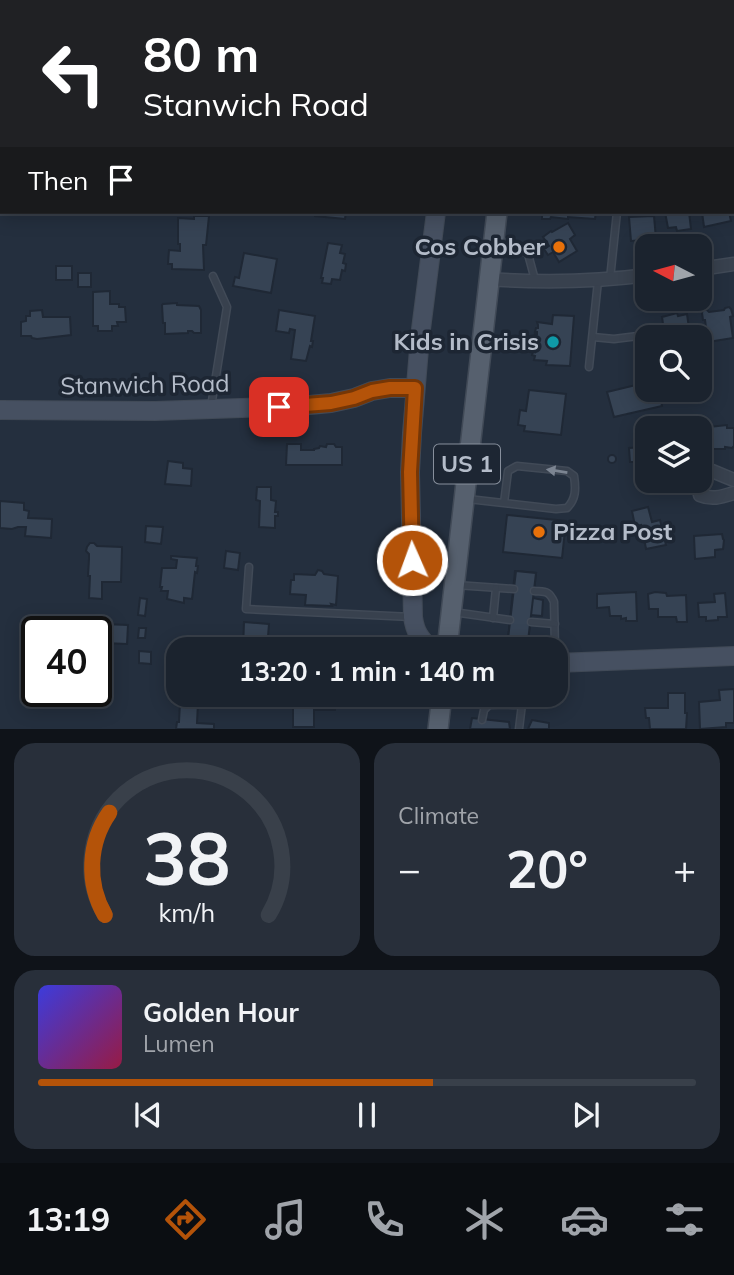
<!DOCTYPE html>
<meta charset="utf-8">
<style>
:root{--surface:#1b232e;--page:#282f3a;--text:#f1f3f6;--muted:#a0a4aa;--line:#39404a;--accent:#b45309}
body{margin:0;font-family:Mulish,sans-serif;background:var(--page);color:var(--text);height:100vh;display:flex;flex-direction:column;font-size:26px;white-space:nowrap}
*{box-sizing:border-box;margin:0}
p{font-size:23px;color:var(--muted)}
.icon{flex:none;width:38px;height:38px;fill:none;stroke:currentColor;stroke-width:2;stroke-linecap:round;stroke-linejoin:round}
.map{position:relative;height:729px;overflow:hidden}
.sheet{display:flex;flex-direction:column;gap:14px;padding:14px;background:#0f1319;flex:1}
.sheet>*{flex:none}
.hud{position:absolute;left:0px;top:0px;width:735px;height:214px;box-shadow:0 4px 18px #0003,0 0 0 2px var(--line);background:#202124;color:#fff;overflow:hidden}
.needle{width:46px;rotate:276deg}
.fabs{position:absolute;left:635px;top:234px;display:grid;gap:14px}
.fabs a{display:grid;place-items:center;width:77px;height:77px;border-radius:14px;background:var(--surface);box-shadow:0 4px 18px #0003,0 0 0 2px var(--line);font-size:35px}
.speed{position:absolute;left:21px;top:616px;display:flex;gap:14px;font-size:35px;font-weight:700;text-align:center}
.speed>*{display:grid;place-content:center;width:91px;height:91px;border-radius:50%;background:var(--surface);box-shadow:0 4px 18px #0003,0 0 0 2px var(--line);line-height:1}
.speed .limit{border:4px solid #111;border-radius:10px;background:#fff;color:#111}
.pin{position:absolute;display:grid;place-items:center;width:60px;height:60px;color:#fff;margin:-30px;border-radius:14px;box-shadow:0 4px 10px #0006}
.me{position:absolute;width:77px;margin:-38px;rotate:358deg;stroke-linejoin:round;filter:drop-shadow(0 0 5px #0008)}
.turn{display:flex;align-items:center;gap:24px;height:147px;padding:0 28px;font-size:32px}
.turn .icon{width:91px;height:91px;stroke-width:2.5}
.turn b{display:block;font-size:49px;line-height:60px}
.then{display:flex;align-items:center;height:66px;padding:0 28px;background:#0003;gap:14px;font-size:26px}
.big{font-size:52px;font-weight:700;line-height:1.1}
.sheet .widget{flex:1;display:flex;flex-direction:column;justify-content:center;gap:10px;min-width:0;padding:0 24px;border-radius:21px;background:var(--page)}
.sheet .dial{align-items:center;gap:0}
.dial svg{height:182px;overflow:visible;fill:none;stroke:var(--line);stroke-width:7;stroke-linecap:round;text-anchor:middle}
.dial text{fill:var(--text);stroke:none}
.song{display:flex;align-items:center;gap:21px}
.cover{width:84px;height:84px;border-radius:10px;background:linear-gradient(135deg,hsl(240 70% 55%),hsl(340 70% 35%))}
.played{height:7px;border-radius:4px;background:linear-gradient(90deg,var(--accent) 60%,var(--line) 60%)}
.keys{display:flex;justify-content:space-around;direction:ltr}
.heat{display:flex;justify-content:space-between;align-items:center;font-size:38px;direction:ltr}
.sheet .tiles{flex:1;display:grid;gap:14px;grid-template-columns:1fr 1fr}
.widget:last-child{grid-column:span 2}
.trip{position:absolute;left:166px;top:637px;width:402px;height:70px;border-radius:21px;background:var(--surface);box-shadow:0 4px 18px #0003,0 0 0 2px var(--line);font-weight:700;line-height:70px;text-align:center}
.tabs{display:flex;height:112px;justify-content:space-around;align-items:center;background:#0b0e12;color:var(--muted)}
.tabs .icon{width:49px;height:49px}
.tabs .on{color:var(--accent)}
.tabs b{font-size:32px;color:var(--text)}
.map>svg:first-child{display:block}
.building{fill:#364354;stroke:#1f2835;stroke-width:2}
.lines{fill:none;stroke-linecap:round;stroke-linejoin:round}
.lane-casing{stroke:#414a57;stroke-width:9}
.street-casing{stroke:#414a57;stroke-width:15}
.secondary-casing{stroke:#414a57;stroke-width:20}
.primary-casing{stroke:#414a57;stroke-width:22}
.lane{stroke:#38414e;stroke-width:6}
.street{stroke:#38414e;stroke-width:12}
.secondary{stroke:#465061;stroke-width:18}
.primary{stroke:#56606e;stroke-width:19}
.oneway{fill:#7c8592}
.route-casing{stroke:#753606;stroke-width:18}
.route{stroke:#b45309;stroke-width:12}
.food-dot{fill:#e8710a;stroke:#1d2633;stroke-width:2.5}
.culture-dot{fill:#0f9aa8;stroke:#1d2633;stroke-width:2.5}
.labels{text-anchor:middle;stroke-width:7;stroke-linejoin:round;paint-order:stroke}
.shield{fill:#1d2633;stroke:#878f9c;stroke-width:2}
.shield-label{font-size:23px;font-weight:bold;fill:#b4bcc9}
.poi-label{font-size:24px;font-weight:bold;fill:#b4bcc9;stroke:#1d2633;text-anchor:end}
.street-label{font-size:24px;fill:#b4bcc9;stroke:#1d2633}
</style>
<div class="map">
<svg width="734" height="729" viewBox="0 0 734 729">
<rect width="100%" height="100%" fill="#242f3e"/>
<!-- building -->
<g class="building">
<rect x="621" y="0" width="51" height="2"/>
<polygon points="315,212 346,212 345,219 315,216"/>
<polygon points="540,212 596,212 595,219 568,217 568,219 551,217 550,219 542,219 542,213"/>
<polygon points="665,212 689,212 691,229 677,231 676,227 668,228"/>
<polygon points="702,212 723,212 723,213 729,212 731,221 704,227"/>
<polygon points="194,216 209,216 206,245 203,245 204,270 172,269 172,264 168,264 169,250 180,251 180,244 178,244 178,218 194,219"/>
<polygon points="654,216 656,239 631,241 629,217"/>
<polygon points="568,223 575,235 570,239 577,251 559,262 553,252 548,255 544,249 549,246 543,237 551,231 552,232"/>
<polygon points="328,243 342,245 340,253 345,254 343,263 346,264 345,271 342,270 340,280 332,279 331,284 322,283 323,278 321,278"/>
<polygon points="244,253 277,259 271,293 233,286 235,277 239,278"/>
<rect x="56" y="266" width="16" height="14"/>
<rect x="78" y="273" width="13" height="14"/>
<polygon points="110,291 110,304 119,304 119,307 125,307 126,322 117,322 118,326 112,326 112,331 98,331 98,326 93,326 93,292"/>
<polygon points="177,303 177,305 199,306 201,310 201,333 194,333 192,331 188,331 188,333 165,334 165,323 163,323 162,305 163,304"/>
<polygon points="729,307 731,309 733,316 730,317 733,338 708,342 705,320 703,320 702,313 703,310 707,310 709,312 724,310 725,308"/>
<polygon points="42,310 43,317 70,317 71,335 37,339 32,338 31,336 21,336 21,322 26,321 26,316 30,316 30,311"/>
<polygon points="279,310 315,316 311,341 313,341 312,347 310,346 306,361 291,359 295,330 290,329 289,333 276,331"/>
<polygon points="677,313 678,316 687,314 690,335 665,338 662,317"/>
<polygon points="553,315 574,316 570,366 546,365 547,361 534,360 535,356 532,355 533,351 535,352 535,350 533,350 534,345 536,346 536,344 533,344 534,339 536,340 537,338 534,338 535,333 537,334 537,332 535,332 536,328 538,328 538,325 537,322 552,324"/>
<polygon points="704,364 706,381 700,382 700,365"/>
<polygon points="640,384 640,386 648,385 648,390 662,390 664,399 661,400 662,406 614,417 607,392"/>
<polygon points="529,390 566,394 561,435 524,431 525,426 518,425 520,410 526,411"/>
<polygon points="727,425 727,428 734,428 734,446 732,448 725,447 725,449 707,449 705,434 710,434 709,427"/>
<polygon points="287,444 301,444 301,450 314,450 314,449 319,448 320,446 326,447 327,444 334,444 336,447 342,447 342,465 286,465"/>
<polygon points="645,447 648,447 648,473 646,464 638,464 638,462 630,462 629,448"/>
<circle cx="612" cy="459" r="4"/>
<polygon points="168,461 183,463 183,468 192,469 191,486 165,484"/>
<polygon points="651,481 669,481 670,487 651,489"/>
<polygon points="257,487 271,487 271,500 276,501 275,512 278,512 278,516 275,516 275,528 259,527 260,501 256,500"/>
<polygon points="0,501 24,503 24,510 29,511 28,518 52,519 51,538 25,536 26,527 18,527 12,529 0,528"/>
<polygon points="648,507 652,522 660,520 666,545 646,549 644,538 637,539 635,531 642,530 641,526 641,525 635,526 632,511"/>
<polygon points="507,515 566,521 562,558 503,552"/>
<polygon points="146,526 163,527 161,544 145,542"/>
<polygon points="722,534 723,539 724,540 723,549 715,550 715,557 695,559 694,536"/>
<polygon points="90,543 94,543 97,546 122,547 121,582 102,582 102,599 89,598 90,576 88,576 89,559 89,554 86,551 87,547"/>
<polygon points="226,551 240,553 238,570 224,568"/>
<polygon points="171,556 197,558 196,566 198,566 197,573 195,572 192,599 184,598 184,603 167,599 168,591 161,591 162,587 160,587 162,568 176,568 177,560 171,559"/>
<polygon points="318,570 322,571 324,574 338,576 336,605 331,604 332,606 305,605 306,595 290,594 291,580 294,580 294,574 315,575"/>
<polygon points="515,571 536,573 533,598 543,600 542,616 531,615 528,641 508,639"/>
<polygon points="516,571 536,573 528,641 508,639"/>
<polygon points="636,592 637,621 626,621 626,618 621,619 621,616 610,616 609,607 597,608 597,594"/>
<polygon points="655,592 666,593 667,596 686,595 687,622 677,622 676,617 658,617 658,609 649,609 648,594"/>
<polygon points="725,593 727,617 718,617 718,620 706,621 706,617 699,617 698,603 715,602 714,594"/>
<polygon points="140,598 147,599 145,616 138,615"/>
<polygon points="244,622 269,624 267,649 243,649"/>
<polygon points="104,624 128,625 127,644 103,643"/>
<polygon points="139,628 146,628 145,638 138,638"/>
<polygon points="139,651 151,652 151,664 139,663"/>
<polygon points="734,689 734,723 726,723 726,727 700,729 699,702 720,700 719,690"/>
<polygon points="668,693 685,693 685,713 687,713 686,729 650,729 649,718 646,718 645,708 668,708"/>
<polygon points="293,695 335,695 335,710 314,710 314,727 293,727"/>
<polygon points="180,702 198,703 197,723 214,724 214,729 176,729 177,722 179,722"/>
<polygon points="472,718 509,722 510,729 470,729"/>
<polygon points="532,720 549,723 549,729 528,729"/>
</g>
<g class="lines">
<defs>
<g id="lane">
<polyline points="699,2 699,0"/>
<polyline points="733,11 734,8"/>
<polyline points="496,238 528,254 535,280"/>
<polyline points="610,279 617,212"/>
<polyline points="593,337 614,339 654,334"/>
<polyline points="589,367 598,281"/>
<polyline points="211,407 227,307 213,276"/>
<path d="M468,499L556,509L567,508C576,499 576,489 574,476L567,471L517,466L508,471L504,503"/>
<polyline points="249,567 246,609 412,617"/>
<polyline points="456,585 514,589"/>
<path d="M534,591C545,592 549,590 554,602L555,649"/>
<polyline points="453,612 510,620"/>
<polyline points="493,618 496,588"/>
<polyline points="531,622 555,624"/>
<path d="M482,720L484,710L489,705C506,703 534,710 544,695"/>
<polyline points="519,729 522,704"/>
</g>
<g id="street">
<polyline points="85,0 88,2"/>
<polyline points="113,2 114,0"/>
<polyline points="733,78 734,78"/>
<polyline points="700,269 734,264"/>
<path d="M489,279C544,283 593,282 648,275"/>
<polyline points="700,476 701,472 712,471 734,480"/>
<path d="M698,481L700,495C712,500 721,497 734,493"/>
</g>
<g id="secondary">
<polyline points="502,2 503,0"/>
<polyline points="0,410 155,411 299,406 331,403 354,398 372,391 390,388 415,388"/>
<path d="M431,649C420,639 415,632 413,617L410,472L412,433L420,337L436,212"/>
<polyline points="556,663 734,656"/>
</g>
<g id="primary">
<polyline points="521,2 521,0"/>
<polyline points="447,649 497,212"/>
<polyline points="438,729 442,695"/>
</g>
</defs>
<!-- lane casing -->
<use href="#lane" class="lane-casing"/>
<!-- street casing -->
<use href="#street" class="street-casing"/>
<!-- secondary casing -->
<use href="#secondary" class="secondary-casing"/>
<!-- primary casing -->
<use href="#primary" class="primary-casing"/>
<!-- lane -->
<use href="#lane" class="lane"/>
<!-- street -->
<use href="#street" class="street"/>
<!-- secondary -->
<use href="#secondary" class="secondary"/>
<!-- primary -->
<use href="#primary" class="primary"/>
</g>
<!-- one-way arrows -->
<defs><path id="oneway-solid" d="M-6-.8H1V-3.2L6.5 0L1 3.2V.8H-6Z" transform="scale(1.75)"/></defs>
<use class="oneway" href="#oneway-solid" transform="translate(557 471) rotate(-171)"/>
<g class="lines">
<defs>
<polyline id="route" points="279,407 331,403 354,398 372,391 390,388 415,388 410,472 412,560"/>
</defs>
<!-- route casing -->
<use href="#route" class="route-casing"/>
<!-- route -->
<use href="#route" class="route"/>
</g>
<!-- markers -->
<g class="food-dot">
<circle cx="559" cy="247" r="7"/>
<circle cx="539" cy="532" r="7"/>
</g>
<circle class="culture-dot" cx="553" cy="342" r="7"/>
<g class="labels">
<!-- shield labels -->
<rect class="shield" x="434" y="444.5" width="66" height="39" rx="5"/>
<g class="shield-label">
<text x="467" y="472">US 1</text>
</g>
<!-- poi labels -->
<g class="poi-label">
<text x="545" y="255">Cos Cobber</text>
<text x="539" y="350">Kids in Crisis</text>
<text x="553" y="540" text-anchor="start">Pizza Post</text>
</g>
<!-- street labels -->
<g class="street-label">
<text transform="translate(145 385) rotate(-1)" y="8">Stanwich Road</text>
</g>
</g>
</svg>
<div class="fabs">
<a><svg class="needle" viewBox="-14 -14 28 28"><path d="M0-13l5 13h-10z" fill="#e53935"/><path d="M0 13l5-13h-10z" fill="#a0a4aa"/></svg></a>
<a><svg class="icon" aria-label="search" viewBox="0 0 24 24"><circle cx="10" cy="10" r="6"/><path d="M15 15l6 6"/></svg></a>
<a><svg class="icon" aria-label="layers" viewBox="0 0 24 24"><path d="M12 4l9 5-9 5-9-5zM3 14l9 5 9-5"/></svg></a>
</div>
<div class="speed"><div class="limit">40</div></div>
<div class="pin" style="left:279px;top:407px;background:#d93025"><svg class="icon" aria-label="arrive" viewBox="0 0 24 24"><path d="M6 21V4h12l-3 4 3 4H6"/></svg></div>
<svg class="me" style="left:412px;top:560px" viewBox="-20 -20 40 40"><circle r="17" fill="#b45309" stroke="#fff" stroke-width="3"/><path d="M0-11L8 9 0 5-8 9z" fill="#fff"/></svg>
<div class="trip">13:20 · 1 min · 140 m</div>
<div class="hud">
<div class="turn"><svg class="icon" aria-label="left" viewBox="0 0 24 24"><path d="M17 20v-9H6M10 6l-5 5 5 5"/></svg><div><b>80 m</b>Stanwich Road</div></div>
<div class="then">Then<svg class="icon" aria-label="arrive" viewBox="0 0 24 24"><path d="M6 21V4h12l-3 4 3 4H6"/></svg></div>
</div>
</div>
<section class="sheet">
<div class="tiles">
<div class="widget dial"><svg viewBox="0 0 100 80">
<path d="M14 69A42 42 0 1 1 86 69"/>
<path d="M14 69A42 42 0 0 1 16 24" stroke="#b45309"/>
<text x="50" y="56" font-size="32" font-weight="700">38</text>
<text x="50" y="72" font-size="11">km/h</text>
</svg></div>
<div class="widget"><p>Climate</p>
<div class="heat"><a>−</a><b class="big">20°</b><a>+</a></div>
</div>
<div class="widget">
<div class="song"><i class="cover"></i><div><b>Golden Hour</b><p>Lumen</p></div></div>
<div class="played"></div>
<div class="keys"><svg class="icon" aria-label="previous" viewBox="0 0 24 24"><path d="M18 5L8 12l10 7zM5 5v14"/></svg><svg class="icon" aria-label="pause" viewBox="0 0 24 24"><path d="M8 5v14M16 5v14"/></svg><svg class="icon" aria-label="next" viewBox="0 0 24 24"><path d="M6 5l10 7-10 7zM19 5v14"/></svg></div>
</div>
</div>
</section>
<nav class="tabs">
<b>13:19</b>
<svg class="icon on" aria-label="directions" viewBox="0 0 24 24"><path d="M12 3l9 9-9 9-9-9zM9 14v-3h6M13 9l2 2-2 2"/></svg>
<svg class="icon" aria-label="music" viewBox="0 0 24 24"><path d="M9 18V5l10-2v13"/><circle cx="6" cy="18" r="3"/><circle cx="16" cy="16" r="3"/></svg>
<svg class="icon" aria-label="phone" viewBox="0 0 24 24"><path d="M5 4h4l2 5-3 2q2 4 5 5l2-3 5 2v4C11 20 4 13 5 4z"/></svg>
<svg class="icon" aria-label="climate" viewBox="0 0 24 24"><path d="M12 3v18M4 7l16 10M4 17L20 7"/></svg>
<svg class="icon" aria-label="car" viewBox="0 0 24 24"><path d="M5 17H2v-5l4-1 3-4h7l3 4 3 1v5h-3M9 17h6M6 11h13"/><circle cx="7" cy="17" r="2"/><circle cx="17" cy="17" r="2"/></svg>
<svg class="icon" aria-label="filters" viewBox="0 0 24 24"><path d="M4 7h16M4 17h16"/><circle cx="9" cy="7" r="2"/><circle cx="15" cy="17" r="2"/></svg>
</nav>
